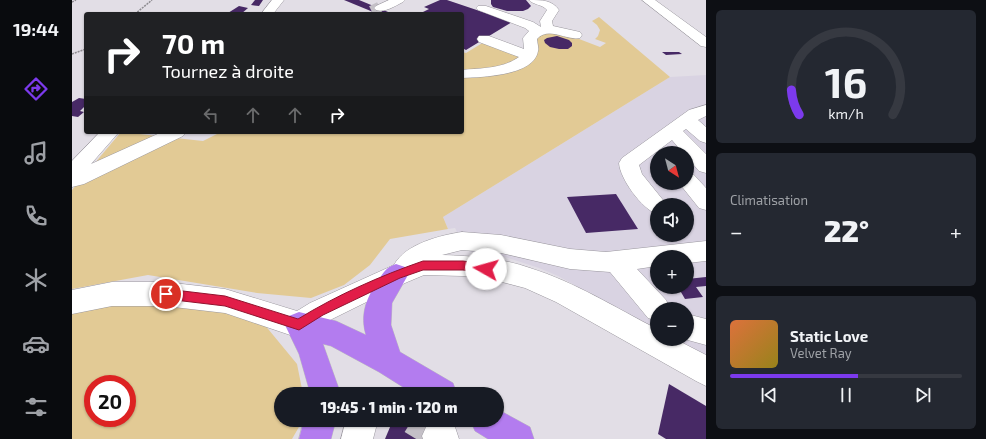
<!DOCTYPE html>
<html lang="fr">
<meta charset="utf-8">
<style>
:root{--surface:#171b24;--page:#242831;--text:#f1f3f6;--muted:#9ea1a6;--line:#363941;--accent:#7c3aed}
body{margin:0;font-family:"Exo 2",sans-serif;background:var(--page);color:var(--text);height:100vh;display:flex;flex-direction:column;font-size:15px;white-space:nowrap}
*{box-sizing:border-box;margin:0}
p{font-size:13px;color:var(--muted)}
.icon{flex:none;width:22px;height:22px;fill:none;stroke:currentColor;stroke-width:2;stroke-linecap:round;stroke-linejoin:round}
.map{position:relative;flex:1;overflow:hidden}
.drawer{display:flex;flex-direction:column;gap:10px;padding:10px;background:#0d0f14;width:280px}
.drawer>*{flex:none}
.hud{position:absolute;left:12px;top:12px;width:380px;height:122px;border-radius:4px;box-shadow:0 1px 3px #0004;background:#202124;color:#fff;overflow:hidden}
.needle{width:26px;rotate:144deg}
.buttons{position:absolute;left:578px;top:146px;display:grid;gap:8px}
.buttons a{display:grid;place-items:center;width:44px;height:44px;border-radius:50%;background:var(--surface);box-shadow:0 1px 3px #0004;font-size:20px}
.speed{position:absolute;left:12px;top:375px;display:flex;gap:8px;font-size:20px;font-weight:700;text-align:center}
.speed>*{display:grid;place-content:center;width:52px;height:52px;border-radius:50%;background:var(--surface);box-shadow:0 1px 3px #0004;line-height:1}
.speed .limit{border:6px solid #d22;background:#fff;color:#111}
.pin{position:absolute;display:grid;place-items:center;width:34px;height:34px;color:#fff;margin:-17px;border:2px solid #fff;border-radius:50%;box-shadow:0 1px 4px #0007}
.me{position:absolute;width:44px;margin:-22px;rotate:277deg;stroke-linejoin:round;filter:drop-shadow(0 0 3px #0008)}
.turn{display:flex;align-items:center;gap:14px;height:84px;padding:0 12px;font-size:18px}
.turn .icon{width:52px;height:52px;stroke-width:2.5}
.turn b{display:block;font-size:28px;line-height:34px}
.lanes{display:flex;align-items:center;height:38px;padding:0 12px;background:#0003;justify-content:center;gap:20px;direction:ltr}
.lanes .off{opacity:.35}
.big{font-size:30px;font-weight:800;line-height:1.1}
.drawer .card{flex:1;display:flex;flex-direction:column;justify-content:center;gap:6px;min-width:0;padding:0 14px;border-radius:6px;background:var(--page)}
.drawer .dial{align-items:center;gap:0}
.dial svg{height:104px;overflow:visible;fill:none;stroke:var(--line);stroke-width:7;stroke-linecap:round;text-anchor:middle}
.dial text{fill:var(--text);stroke:none}
.song{display:flex;align-items:center;gap:12px}
.cover{width:48px;height:48px;border-radius:6px;background:linear-gradient(135deg,hsl(20 70% 55%),hsl(50 70% 35%))}
.played{height:4px;border-radius:2px;background:linear-gradient(90deg,var(--accent) 55%,var(--line) 55%)}
.keys{display:flex;justify-content:space-around;direction:ltr}
.heat{display:flex;justify-content:space-between;align-items:center;font-size:22px;direction:ltr}
.trip{position:absolute;left:202px;top:387px;width:230px;height:40px;border-radius:20px;background:var(--surface);box-shadow:0 1px 3px #0004;font-weight:800;line-height:40px;text-align:center}
main{display:flex;flex:1;min-height:0}
.tab-bar{display:flex;flex-direction:column;width:72px;justify-content:space-around;align-items:center;background:#090b0e;color:var(--muted)}
.tab-bar .icon{width:28px;height:28px}
.tab-bar .on{color:var(--accent)}
.tab-bar b{font-size:18px;color:var(--text)}
.map>svg:first-child{display:block}
.built{fill:#d9d3e2;fill-rule:evenodd}
.green{fill:#e2ca95;fill-rule:evenodd}
.building{fill:#472965}
.lines{fill:none;stroke-linecap:round;stroke-linejoin:round}
.minor-tunnel-far1{stroke:#c4c0c7;stroke-width:13;stroke-dasharray:13 6;stroke-linecap:butt}
.minor-tunnel{stroke:#c4c0c7;stroke-width:28;stroke-dasharray:28 14;stroke-linecap:butt}
.minor-casing{stroke:#9a979e;stroke-width:1}
.highway-casing{stroke:#bebebe;stroke-width:1}
.path{stroke:#8d8b90;stroke-width:1.5;stroke-dasharray:2 1;stroke-linecap:butt}
.minor{fill:#fff;fill-rule:evenodd}
.highway{fill:#b37cef;fill-rule:evenodd}
.route{fill:#e11d48;stroke:#92132f}
</style>
<main>
<nav class="tab-bar">
<b>19:44</b>
<svg class="icon on" aria-label="directions" viewBox="0 0 24 24"><path d="M12 3l9 9-9 9-9-9zM9 14v-3h6M13 9l2 2-2 2"/></svg>
<svg class="icon" aria-label="music" viewBox="0 0 24 24"><path d="M9 18V5l10-2v13"/><circle cx="6" cy="18" r="3"/><circle cx="16" cy="16" r="3"/></svg>
<svg class="icon" aria-label="phone" viewBox="0 0 24 24"><path d="M5 4h4l2 5-3 2q2 4 5 5l2-3 5 2v4C11 20 4 13 5 4z"/></svg>
<svg class="icon" aria-label="climate" viewBox="0 0 24 24"><path d="M12 3v18M4 7l16 10M4 17L20 7"/></svg>
<svg class="icon" aria-label="car" viewBox="0 0 24 24"><path d="M5 17H2v-5l4-1 3-4h7l3 4 3 1v5h-3M9 17h6M6 11h13"/><circle cx="7" cy="17" r="2"/><circle cx="17" cy="17" r="2"/></svg>
<svg class="icon" aria-label="filters" viewBox="0 0 24 24"><path d="M4 7h16M4 17h16"/><circle cx="9" cy="7" r="2"/><circle cx="15" cy="17" r="2"/></svg>
</nav>
<div class="map">
<svg width="634" height="439" viewBox="0 0 634 439">
<rect width="100%" height="100%" fill="#e2dee6"/>
<!-- built -->
<path class="built" d="M634,75V357L601,339H615V309H585V330L486,276L467,268L430,256L395,251L383,228L376,229L371,217L598,77ZM585,153H615V183H585ZM585,205H615V235H585ZM585,257H615V287H585Z"/>
<!-- green -->
<g class="green">
<polygon points="527,17 598,77 371,217 376,229 318,239 298,265 272,285 239,298 185,293 76,275 0,289 0,190 49,132 131,141 149,132 390,132 390,76 435,72 470,33 494,34 528,47 534,43 523,39 526,36 528,30 525,25 520,21"/>
<polygon points="412,42 447,57 447,58 432,67 390,71 390,52 394,53"/>
<path d="M67,300L123,304L192,324L225,364L231,394H209V420H231L220,439H0V310ZM21,384H55V418H21Z"/>
</g>
<!-- building -->
<g class="building">
<polygon points="183,0 191,0 187,6 179,5"/>
<polygon points="272,0 287,0 321,14 306,14"/>
<polygon points="368,0 375,0 440,22 394,50 390,48 390,14 352,14 349,13 357,9 352,7"/>
<polygon points="419,0 454,0 459,6 456,9 451,11 435,11 421,7 419,4"/>
<polygon points="167,6 176,8 169,14 156,13"/>
<polygon points="485,36 497,40 500,43 500,46 496,49 487,49 478,47 473,43 472,40 475,38"/>
<polygon points="590,52 607,52 610,54 594,55"/>
<polygon points="7,98 14,99 14,105 8,111 12,112 6,117 0,116 0,102"/>
<polygon points="544,194 566,229 514,233 495,197"/>
<polygon points="634,277 634,286 624,287 631,297 613,299 606,287 615,287 615,279"/>
<polygon points="597,384 634,406 634,439 594,439 586,434"/>
<polygon points="321,420 363,420 371,425 365,439 313,439"/>
</g>
<g class="lines">
<!-- minor-tunnel-far1 -->
<polyline class="minor-tunnel-far1" points="300,12 308,8"/>
<!-- minor-tunnel -->
<polyline class="minor-tunnel" points="340,420 366,436"/>
<defs>
<g id="minor">
<polygon points="200,0 212,0 201,14 189,14"/>
<path d="M317,0H333L331,2C323,6 313,13 304,10L302,8L304,6Z"/>
<path d="M457,0C470,0 480,0 487,10L480,21L481,26L508,32L510,35L508,38C494,41 477,26 465,39C465,42 467,48 466,51C462,76 410,77 390,78V70C410,68 430,69 447,57L407,42L405,39L407,36H417L452,49L451,38L457,31L453,28L406,10L404,8L406,6H414L461,22L469,27L468,21L475,10C470,4 461,5 457,0Z"/>
<polygon points="570,0 583,0 634,37 634,47 629,46"/>
<path d="M634,105V116L626,120L634,127V143L628,141L614,129L611,131L634,154V173L627,171L615,157V153H611L600,140L567,165L570,174L595,205H585V214C570,209 548,179 547,163L550,158L617,110Z"/>
<polygon points="28,132 47,132 19,164 90,132 114,132 111,136 12,184 0,187 0,161"/>
<polygon points="615,173 622,175 634,188 634,210 627,208 607,183 615,183"/>
<path d="M390,232L429,235L498,249L534,252L634,241V261L615,263V257H585V266L565,269L594,300L598,309H585V321L576,318L538,272L498,269L429,253L390,250L370,255C400,256 430,258 458,268C503,282 544,308 585,329V339H603L634,355V386L624,381L484,302L453,288L426,281L391,276L352,275L333,283L256,321L237,334L227,338L153,313L93,306H40L0,314V290L40,282H93L153,289L225,311L238,303L322,265C333,244 369,235 390,232Z"/>
<polygon points="615,314 634,319 634,345 612,339 615,339"/>
<polygon points="274,420 306,420 301,439 269,439"/>
<polygon points="365,420 383,427 387,439 351,439 350,436 355,425"/>
</g>
<g id="highway">
<path d="M324,264L333,267L336,275L320,303L319,325L328,352L381,383L385,394H342L307,372L259,346L251,344L267,389L266,394H236L237,389L227,354L213,325L217,316L227,312L264,321L294,335C288,315 294,298 306,281C312,272 313,268 324,264Z"/>
<polygon points="425,409 458,427 462,439 416,439 403,431 398,420 425,420"/>
<polygon points="232,420 264,420 259,439 227,439"/>
</g>
</defs>
<!-- minor casing -->
<use href="#minor" class="minor-casing"/>
<!-- highway casing -->
<use href="#highway" class="highway-casing"/>
<!-- path -->
<g class="path">
<polyline points="0,2 4,0"/>
<polyline points="63,14 80,0"/>
<polyline points="0,54 14,49"/>
</g>
<!-- minor -->
<use href="#minor" class="minor"/>
<!-- highway -->
<use href="#highway" class="highway"/>
</g>
<!-- route -->
<path class="route" d="M351,261H391L414,264L418,266L419,269L418,272L414,273L391,270H351L328,278L251,315L227,330L153,306L94,299L90,297L88,294L90,291L94,289L153,296L226,319C265,295 308,276 351,261Z"/>
</svg>
<div class="buttons">
<a><svg class="needle" viewBox="-14 -14 28 28"><path d="M0-13l5 13h-10z" fill="#e53935"/><path d="M0 13l5-13h-10z" fill="#9ea1a6"/></svg></a>
<a><svg class="icon" aria-label="sound" viewBox="0 0 24 24"><path d="M4 9h4l5-4v14l-5-4H4zM17 9q2 3 0 6"/></svg></a>
<a>+</a>
<a>−</a>
</div>
<div class="speed"><div class="limit">20</div></div>
<div class="pin" style="left:94px;top:294px;background:#d93025"><svg class="icon" aria-label="arrive" viewBox="0 0 24 24"><path d="M6 21V4h12l-3 4 3 4H6"/></svg></div>
<svg class="me" style="left:414px;top:269px" viewBox="-20 -20 40 40"><circle r="19" fill="#fff"/><path d="M0-13L10 11 0 6-10 11z" fill="#e11d48"/></svg>
<div class="trip">19:45 · 1 min · 120 m</div>
<div class="hud">
<div class="turn"><svg class="icon" aria-label="right" viewBox="0 0 24 24"><path d="M7 20v-9h11M14 6l5 5-5 5"/></svg><div><b>70 m</b>Tournez à droite</div></div>
<div class="lanes"><svg class="icon off" aria-label="left" viewBox="0 0 24 24"><path d="M17 20v-9H6M10 6l-5 5 5 5"/></svg><svg class="icon off" aria-label="ahead" viewBox="0 0 24 24"><path d="M12 20V5M6 11l6-6 6 6"/></svg><svg class="icon off" aria-label="ahead" viewBox="0 0 24 24"><path d="M12 20V5M6 11l6-6 6 6"/></svg><svg class="icon" aria-label="right" viewBox="0 0 24 24"><path d="M7 20v-9h11M14 6l5 5-5 5"/></svg></div>
</div>
</div>
<section class="drawer">
<div class="card dial"><svg viewBox="0 0 100 80">
<path d="M14 69A42 42 0 1 1 86 69"/>
<path d="M14 69A42 42 0 0 1 8 50" stroke="#7c3aed"/>
<text x="50" y="56" font-size="32" font-weight="700">16</text>
<text x="50" y="72" font-size="11">km/h</text>
</svg></div>
<div class="card"><p>Climatisation</p>
<div class="heat"><a>−</a><b class="big">22°</b><a>+</a></div>
</div>
<div class="card">
<div class="song"><i class="cover"></i><div><b>Static Love</b><p>Velvet Ray</p></div></div>
<div class="played"></div>
<div class="keys"><svg class="icon" aria-label="previous" viewBox="0 0 24 24"><path d="M18 5L8 12l10 7zM5 5v14"/></svg><svg class="icon" aria-label="pause" viewBox="0 0 24 24"><path d="M8 5v14M16 5v14"/></svg><svg class="icon" aria-label="next" viewBox="0 0 24 24"><path d="M6 5l10 7-10 7zM19 5v14"/></svg></div>
</div>
</section>
</main>
